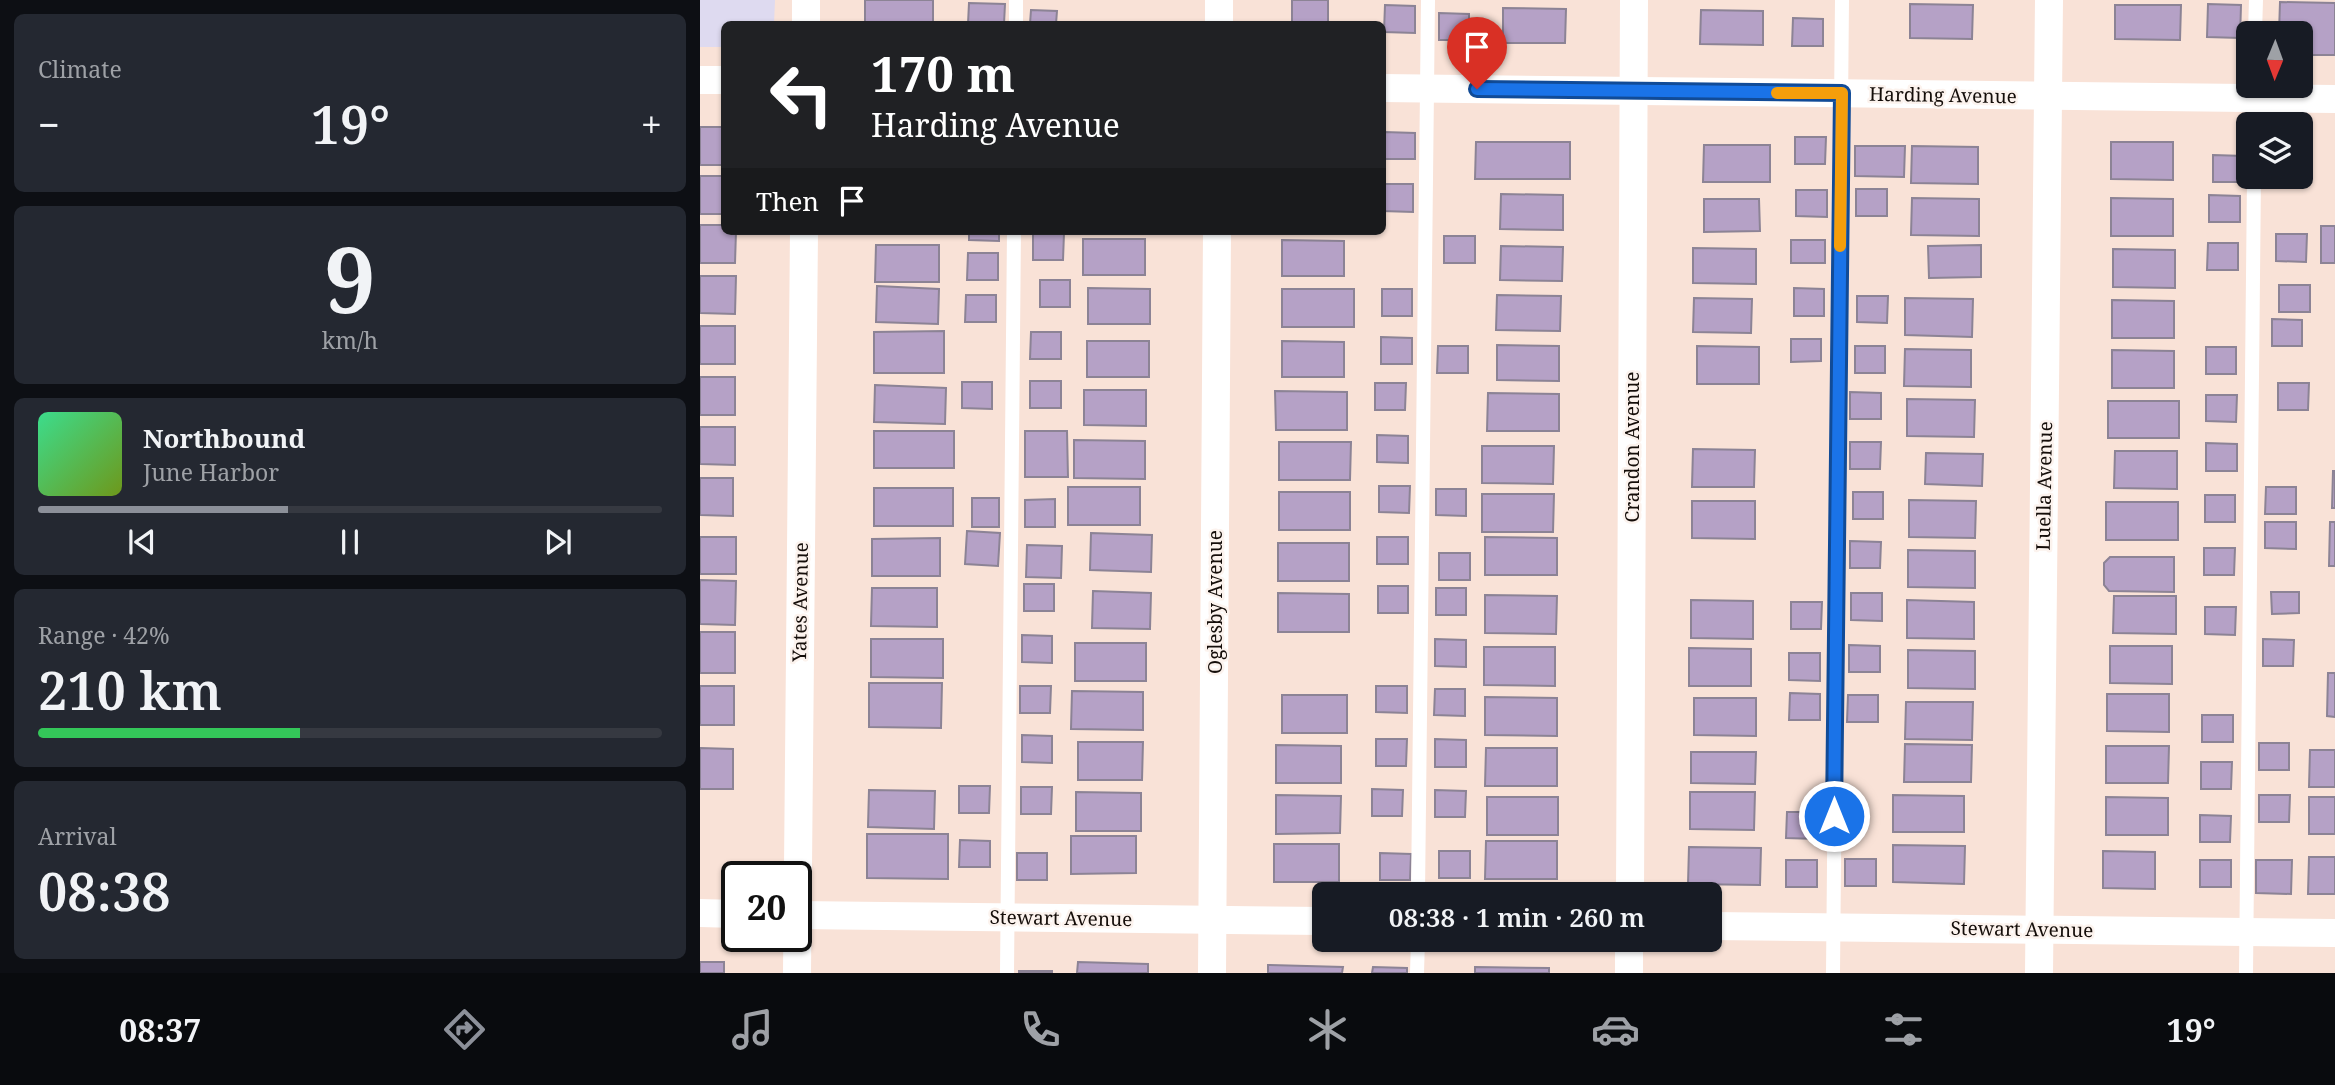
<!DOCTYPE html>
<meta charset="utf-8">
<style>
:root{--surface:#171b24;--page:#242831;--text:#f1f3f6;--muted:#9ea1a6;--line:#363941;--accent:#8c9099}
body{margin:0;font-family:"Noto Serif",serif;background:var(--page);color:var(--text);height:100vh;display:flex;flex-direction:column;font-size:26px;white-space:nowrap}
*{box-sizing:border-box;margin:0}
p{font-size:23px;color:var(--muted)}
.icon{flex:none;width:38px;height:38px;fill:none;stroke:currentColor;stroke-width:2;stroke-linecap:round;stroke-linejoin:round}
.map{position:relative;flex:1;overflow:hidden}
.side{display:flex;flex-direction:column;gap:14px;padding:14px;background:#0d0f14;width:700px}
.side>*{flex:none}
.hud{position:absolute;left:21px;top:21px;width:665px;height:214px;border-radius:10px;box-shadow:0 2px 5px #0004;background:#202124;color:#fff;overflow:hidden}
.needle{width:46px;rotate:181deg}
.tools{position:absolute;left:1536px;top:21px;display:grid;gap:14px}
.tools a{display:grid;place-items:center;width:77px;height:77px;border-radius:10px;background:var(--surface);box-shadow:0 2px 5px #0004;font-size:35px}
.speed{position:absolute;left:21px;top:861px;display:flex;gap:14px;font-size:35px;font-weight:700;text-align:center}
.speed>*{display:grid;place-content:center;width:91px;height:91px;border-radius:50%;background:var(--surface);box-shadow:0 2px 5px #0004;line-height:1}
.speed .limit{border:4px solid #111;border-radius:10px;background:#fff;color:#111}
.pin{position:absolute;display:grid;place-items:center;width:60px;height:60px;color:#fff;margin:-72px -30px;border-radius:50% 50% 50% 0;rotate:-45deg;box-shadow:0 0 7px #0007}
.pin .icon{rotate:45deg}
.me{position:absolute;width:77px;margin:-38px;rotate:0deg;stroke-linejoin:round;filter:drop-shadow(0 0 5px #0008)}
.turn{display:flex;align-items:center;gap:24px;height:147px;padding:0 35px;font-size:32px}
.turn .icon{width:91px;height:91px;stroke-width:2.5}
.turn b{display:block;font-size:49px;line-height:60px}
.then{display:flex;align-items:center;height:66px;padding:0 35px;background:#0003;gap:14px;font-size:26px}
.big{font-size:52px;font-weight:600;line-height:1.1}
.side .card{flex:1;display:flex;flex-direction:column;justify-content:center;gap:10px;min-width:0;padding:0 24px;border-radius:10px;background:var(--page)}
.side .dial{align-items:center;gap:0}
.dial b{font-size:91px;line-height:1}
.song{display:flex;align-items:center;gap:21px}
.cover{width:84px;height:84px;border-radius:10px;background:linear-gradient(135deg,hsl(150 70% 55%),hsl(80 70% 35%))}
.played{height:7px;border-radius:4px;background:linear-gradient(90deg,var(--accent) 40%,var(--line) 40%)}
.keys{display:flex;justify-content:space-around;direction:ltr}
.heat{display:flex;justify-content:space-between;align-items:center;font-size:38px;direction:ltr}
.charge{height:10px;border-radius:5px;background:linear-gradient(90deg,#34c759 42%,var(--line) 0)}
.trip{position:absolute;left:612px;top:882px;width:410px;height:70px;border-radius:10px;background:var(--surface);box-shadow:0 2px 5px #0004;font-weight:600;line-height:70px;text-align:center}
.tab-bar{display:flex;height:112px;justify-content:space-around;align-items:center;background:#090b0e;color:var(--muted)}
.tab-bar .icon{width:49px;height:49px}
.tab-bar .selected{color:var(--accent)}
.tab-bar b{font-size:32px;color:var(--text)}
main{display:flex;flex:1;min-height:0}
.map>svg:first-child{display:block}
.education{fill:#dedaf0}
.building{fill:#b5a1c6;stroke:#8c8395;stroke-width:2}
.lines{fill:none;stroke-linecap:round;stroke-linejoin:round}
.service{stroke:#fff;stroke-width:14}
.minor{stroke:#fff;stroke-width:28}
.route-casing{stroke:#114b97;stroke-width:18}
.route{stroke:#1a73e8;stroke-width:12}
.slow{stroke:#f59e0b;stroke-width:12}
.labels{text-anchor:middle;stroke-width:5;stroke-linejoin:round;paint-order:stroke}
.street-label{font-size:19px;fill:#140d09;stroke:#fcf3ee}
</style>
<main>
<section class="side">
<div class="card"><p>Climate</p>
<div class="heat"><a>−</a><b class="big">19°</b><a>+</a></div>
</div>
<div class="card dial"><b>9</b><p>km/h</p></div>
<div class="card">
<div class="song"><i class="cover"></i><div><b>Northbound</b><p>June Harbor</p></div></div>
<div class="played"></div>
<div class="keys"><svg class="icon" aria-label="previous" viewBox="0 0 24 24"><path d="M18 5L8 12l10 7zM5 5v14"/></svg><svg class="icon" aria-label="pause" viewBox="0 0 24 24"><path d="M8 5v14M16 5v14"/></svg><svg class="icon" aria-label="next" viewBox="0 0 24 24"><path d="M6 5l10 7-10 7zM19 5v14"/></svg></div>
</div>
<div class="card"><p>Range · 42%</p><b class="big">210 km</b><div class="charge"></div></div>
<div class="card"><p>Arrival</p><b class="big">08:38</b></div>
</section>
<div class="map">
<svg width="1635" height="973" viewBox="0 0 1635 973">
<rect width="100%" height="100%" fill="#f9e2d7"/>
<!-- education -->
<polygon class="education" points="0,0 75,0 74,24 24,24 24,47 0,47"/>
<!-- building -->
<g class="building">
<rect x="165" y="0" width="68" height="24"/>
<rect x="592" y="0" width="36" height="24"/>
<polygon points="1580,2 1635,3 1635,55 1601,55 1601,33 1579,33"/>
<polygon points="269,3 305,4 304,24 268,24"/>
<polygon points="1210,4 1273,5 1272,39 1210,38"/>
<polygon points="1508,4 1541,5 1540,38 1507,37"/>
<polygon points="685,5 715,6 715,33 684,32"/>
<polygon points="1415,5 1481,5 1480,40 1415,39"/>
<polygon points="803,8 866,9 865,43 803,43"/>
<polygon points="331,10 357,11 356,24 330,24"/>
<polygon points="1001,10 1063,11 1063,45 1000,44"/>
<polygon points="739,13 769,14 769,40 739,40"/>
<polygon points="1093,18 1123,19 1123,46 1092,46"/>
<rect x="0" y="127" width="24" height="38"/>
<polygon points="684,132 715,133 715,159 684,159"/>
<polygon points="1095,137 1126,137 1125,164 1095,164"/>
<polygon points="776,142 870,142 870,179 775,179"/>
<polygon points="1411,142 1473,142 1473,180 1411,179"/>
<polygon points="1004,145 1070,145 1070,182 1003,182"/>
<polygon points="1155,146 1205,146 1204,177 1155,176"/>
<polygon points="1212,146 1278,147 1278,184 1211,183"/>
<polygon points="1513,155 1544,156 1544,182 1513,182"/>
<rect x="0" y="176" width="24" height="38"/>
<rect x="1562" y="177" width="30" height="2"/>
<polygon points="682,184 713,184 713,212 682,211"/>
<rect x="1156" y="189" width="31" height="27"/>
<polygon points="1096,190 1127,190 1127,217 1096,216"/>
<polygon points="801,194 863,195 863,230 800,229"/>
<polygon points="1509,195 1540,196 1540,222 1509,222"/>
<polygon points="1212,198 1279,199 1279,236 1211,235"/>
<polygon points="1411,198 1473,199 1473,236 1411,236"/>
<polygon points="1004,199 1059,199 1060,231 1004,232"/>
<polygon points="0,225 24,225 24,231 36,231 35,263 0,263"/>
<rect x="1621" y="226" width="14" height="37"/>
<polygon points="269,231 299,231 299,241 269,240"/>
<polygon points="333,233 364,233 363,260 333,260"/>
<polygon points="1576,234 1607,234 1606,262 1576,261"/>
<rect x="744" y="236" width="31" height="27"/>
<rect x="383" y="239" width="62" height="36"/>
<polygon points="582,240 644,241 644,276 582,276"/>
<rect x="1091" y="240" width="34" height="23"/>
<polygon points="1508,243 1538,243 1538,270 1507,270"/>
<polygon points="176,245 239,245 239,282 175,282"/>
<polygon points="1281,245 1281,277 1229,278 1228,246"/>
<polygon points="801,246 863,247 862,281 800,280"/>
<polygon points="993,248 1056,249 1056,284 993,283"/>
<polygon points="1413,249 1475,250 1475,288 1413,287"/>
<polygon points="268,253 298,253 298,280 267,280"/>
<polygon points="0,276 36,276 35,314 0,313"/>
<rect x="340" y="280" width="30" height="27"/>
<rect x="1579" y="285" width="31" height="27"/>
<polygon points="177,286 239,289 238,324 176,322"/>
<polygon points="388,288 450,289 450,324 388,324"/>
<polygon points="1094,288 1124,289 1124,316 1094,316"/>
<rect x="582" y="289" width="72" height="38"/>
<rect x="682" y="289" width="30" height="27"/>
<polygon points="266,295 296,295 296,322 265,322"/>
<polygon points="797,295 861,296 860,331 796,330"/>
<polygon points="1157,296 1188,296 1187,323 1157,322"/>
<polygon points="994,298 1052,299 1051,333 993,332"/>
<polygon points="1205,298 1273,299 1272,337 1205,335"/>
<polygon points="1412,300 1474,301 1474,338 1412,338"/>
<polygon points="1572,319 1602,320 1602,346 1572,346"/>
<rect x="0" y="326" width="35" height="38"/>
<polygon points="244,331 244,373 174,373 174,332"/>
<polygon points="331,332 361,332 361,359 330,359"/>
<polygon points="681,337 712,338 712,364 681,364"/>
<polygon points="1091,339 1121,339 1121,361 1091,362"/>
<rect x="387" y="341" width="62" height="36"/>
<polygon points="582,341 644,342 644,377 582,377"/>
<polygon points="797,345 859,346 859,381 797,380"/>
<polygon points="738,346 768,346 768,373 737,373"/>
<polygon points="997,346 1059,347 1059,384 997,384"/>
<rect x="1155" y="346" width="30" height="27"/>
<rect x="1506" y="347" width="30" height="27"/>
<polygon points="1205,349 1271,350 1271,387 1204,386"/>
<polygon points="1412,350 1474,351 1474,388 1412,388"/>
<rect x="0" y="377" width="35" height="38"/>
<rect x="330" y="381" width="31" height="27"/>
<polygon points="262,382 292,382 292,409 262,408"/>
<polygon points="675,383 706,383 705,410 675,410"/>
<polygon points="1578,383 1609,383 1608,410 1578,410"/>
<polygon points="175,385 246,388 245,424 174,422"/>
<polygon points="384,390 446,390 446,426 384,425"/>
<polygon points="575,391 647,392 647,430 576,430"/>
<polygon points="1150,392 1181,393 1181,419 1150,419"/>
<polygon points="788,393 859,394 859,431 787,431"/>
<polygon points="1506,395 1537,395 1536,422 1506,421"/>
<polygon points="1207,399 1275,400 1274,437 1207,436"/>
<rect x="1408" y="401" width="71" height="37"/>
<polygon points="0,427 35,427 35,465 0,464"/>
<rect x="174" y="431" width="80" height="37"/>
<polygon points="325,431 367,431 368,477 325,477"/>
<polygon points="677,435 708,436 708,463 677,462"/>
<polygon points="374,440 445,441 445,479 374,478"/>
<polygon points="579,442 651,442 650,480 579,480"/>
<polygon points="1150,442 1181,442 1180,469 1150,469"/>
<polygon points="1506,443 1537,444 1537,471 1506,471"/>
<polygon points="782,446 854,446 853,484 782,483"/>
<polygon points="993,449 1055,450 1054,487 992,487"/>
<polygon points="1415,451 1477,451 1477,489 1414,488"/>
<polygon points="1226,453 1283,454 1282,486 1225,484"/>
<polygon points="1633,471 1635,471 1635,508 1632,508"/>
<polygon points="0,478 33,478 33,516 0,515"/>
<polygon points="679,486 710,486 709,513 679,512"/>
<rect x="368" y="487" width="72" height="38"/>
<polygon points="1566,487 1596,487 1596,514 1565,514"/>
<rect x="174" y="488" width="79" height="38"/>
<polygon points="736,489 766,489 766,516 736,515"/>
<rect x="579" y="492" width="71" height="38"/>
<rect x="1153" y="492" width="30" height="27"/>
<polygon points="782,494 854,494 853,532 782,532"/>
<rect x="1505" y="495" width="30" height="27"/>
<rect x="272" y="498" width="27" height="29"/>
<polygon points="355,499 355,527 325,527 325,500"/>
<polygon points="1209,500 1276,501 1275,538 1209,537"/>
<polygon points="992,501 1055,501 1055,539 992,538"/>
<rect x="1406" y="502" width="72" height="38"/>
<polygon points="1565,522 1596,522 1596,549 1565,548"/>
<polygon points="1630,522 1635,522 1635,566 1629,566"/>
<polygon points="267,531 300,533 298,566 265,564"/>
<polygon points="391,533 452,535 451,572 390,570"/>
<rect x="0" y="537" width="36" height="37"/>
<rect x="677" y="537" width="31" height="27"/>
<polygon points="785,537 857,538 857,575 785,575"/>
<polygon points="240,538 240,576 172,576 172,539"/>
<polygon points="1150,541 1181,542 1180,568 1150,568"/>
<rect x="578" y="543" width="71" height="38"/>
<polygon points="327,545 362,546 361,578 326,577"/>
<polygon points="1504,548 1535,548 1534,575 1504,575"/>
<polygon points="1208,550 1275,551 1275,588 1208,587"/>
<rect x="739" y="553" width="31" height="27"/>
<polygon points="1410,557 1474,557 1474,592 1409,591 1404,585 1404,563"/>
<polygon points="0,580 36,581 35,625 0,624"/>
<rect x="324" y="584" width="30" height="27"/>
<rect x="678" y="586" width="30" height="27"/>
<polygon points="172,588 237,588 237,627 171,626"/>
<rect x="736" y="588" width="30" height="27"/>
<polygon points="393,591 451,593 450,629 392,628"/>
<polygon points="1571,592 1599,592 1599,613 1572,614"/>
<polygon points="578,593 649,594 649,632 578,632"/>
<polygon points="1151,593 1182,593 1182,621 1151,620"/>
<polygon points="785,595 857,596 856,634 785,633"/>
<polygon points="1414,596 1476,596 1476,634 1413,633"/>
<polygon points="991,600 1053,601 1053,639 991,638"/>
<polygon points="1207,600 1274,602 1274,639 1207,638"/>
<polygon points="1091,602 1122,602 1121,629 1091,629"/>
<polygon points="1505,607 1536,607 1535,635 1505,634"/>
<rect x="0" y="632" width="35" height="41"/>
<polygon points="322,635 352,636 352,663 322,662"/>
<polygon points="171,639 243,639 243,678 171,677"/>
<polygon points="735,639 766,640 766,667 735,666"/>
<polygon points="1563,639 1594,640 1593,666 1563,666"/>
<rect x="375" y="643" width="71" height="38"/>
<polygon points="1149,645 1180,646 1180,672 1149,672"/>
<polygon points="1410,646 1472,646 1472,684 1410,683"/>
<polygon points="784,647 855,647 855,686 784,685"/>
<polygon points="989,648 1051,649 1051,686 989,686"/>
<polygon points="1208,650 1275,651 1275,689 1208,688"/>
<polygon points="1089,653 1120,653 1120,681 1089,680"/>
<polygon points="1628,673 1635,673 1635,717 1627,716"/>
<polygon points="169,683 242,683 241,728 169,727"/>
<rect x="0" y="686" width="34" height="39"/>
<polygon points="320,686 351,686 350,713 320,713"/>
<polygon points="676,686 707,686 707,713 676,712"/>
<polygon points="735,689 765,689 765,716 734,715"/>
<polygon points="372,691 443,692 443,730 371,729"/>
<polygon points="1090,693 1120,694 1120,720 1089,720"/>
<polygon points="1407,694 1469,694 1469,732 1407,731"/>
<rect x="582" y="695" width="65" height="38"/>
<polygon points="1148,695 1178,695 1178,722 1147,722"/>
<polygon points="785,697 857,698 857,736 785,735"/>
<polygon points="994,698 1056,698 1056,736 994,735"/>
<polygon points="1206,702 1273,702 1272,740 1205,739"/>
<rect x="1502" y="715" width="31" height="27"/>
<polygon points="322,735 352,736 352,763 322,762"/>
<polygon points="676,739 707,739 706,766 676,766"/>
<polygon points="735,739 766,740 766,767 735,767"/>
<polygon points="378,742 443,742 442,780 378,780"/>
<rect x="1559" y="743" width="30" height="27"/>
<polygon points="1205,744 1272,745 1271,782 1204,782"/>
<polygon points="576,745 641,746 641,783 576,783"/>
<polygon points="1406,746 1469,746 1468,783 1406,783"/>
<polygon points="0,748 33,749 33,789 0,789"/>
<polygon points="786,748 857,748 857,786 785,786"/>
<polygon points="1610,750 1635,750 1635,787 1609,787"/>
<polygon points="991,752 1056,752 1055,784 991,783"/>
<polygon points="1501,762 1532,762 1531,789 1501,789"/>
<polygon points="259,786 290,786 289,813 259,813"/>
<polygon points="321,787 352,787 351,814 321,814"/>
<polygon points="672,789 703,790 702,816 672,816"/>
<polygon points="169,790 235,791 234,829 168,827"/>
<polygon points="735,790 766,791 765,817 735,817"/>
<polygon points="376,792 441,793 441,831 376,831"/>
<polygon points="990,792 1055,792 1054,830 990,829"/>
<polygon points="576,795 641,796 640,833 576,834"/>
<polygon points="1193,795 1264,796 1264,832 1193,832"/>
<polygon points="1559,795 1590,795 1589,822 1559,822"/>
<rect x="787" y="797" width="71" height="38"/>
<polygon points="1406,797 1468,798 1468,835 1406,835"/>
<rect x="1609" y="797" width="26" height="37"/>
<polygon points="1087,812 1117,812 1117,839 1086,838"/>
<polygon points="1500,815 1531,816 1530,842 1500,842"/>
<polygon points="167,834 248,834 248,879 167,878"/>
<polygon points="371,836 436,836 436,873 371,874"/>
<polygon points="260,840 290,841 290,867 259,867"/>
<polygon points="786,841 857,841 857,879 785,879"/>
<rect x="574" y="844" width="65" height="38"/>
<polygon points="1193,845 1265,846 1264,884 1193,882"/>
<polygon points="989,847 1061,848 1060,885 988,884"/>
<rect x="739" y="851" width="31" height="27"/>
<polygon points="1403,851 1455,852 1455,889 1403,888"/>
<rect x="317" y="853" width="30" height="27"/>
<polygon points="680,853 711,854 710,880 680,880"/>
<polygon points="1609,857 1635,857 1635,894 1608,894"/>
<rect x="1145" y="859" width="31" height="27"/>
<rect x="1086" y="860" width="31" height="27"/>
<rect x="1500" y="860" width="31" height="27"/>
<polygon points="1556,860 1592,860 1591,894 1556,893"/>
<rect x="0" y="962" width="24" height="11"/>
<polygon points="378,962 448,964 448,973 377,973"/>
<polygon points="568,965 643,967 642,973 568,973"/>
<polygon points="673,967 707,968 707,973 672,973"/>
<polygon points="775,967 849,968 849,973 775,973"/>
<rect x="319" y="971" width="33" height="2"/>
</g>
<g class="lines">
<!-- service -->
<g class="service">
<polyline points="316,24 316,0"/>
<polyline points="1555,33 1556,0"/>
<polyline points="1554,124 1555,94"/>
<polyline points="718,894 728,0"/>
<polyline points="307,973 314,231"/>
<polyline points="717,973 718,940"/>
<polyline points="1133,973 1142,0"/>
<polyline points="1546,973 1554,177"/>
</g>
<!-- minor -->
<g class="minor">
<polyline points="106,24 106,0"/>
<polyline points="519,24 519,0"/>
<polyline points="0,80 24,80"/>
<polyline points="682,88 1635,99"/>
<polyline points="930,894 934,0"/>
<polyline points="0,913 37,914"/>
<polyline points="96,915 625,921"/>
<polyline points="1010,926 1635,933"/>
<polyline points="97,973 104,231"/>
<polyline points="512,973 517,231"/>
<polyline points="929,973 929,940"/>
<polyline points="1339,973 1349,0"/>
</g>
</g>
<g class="lines">
<defs>
<polyline id="route" points="777,89 1142,93 1134,816"/>
</defs>
<!-- route casing -->
<use href="#route" class="route-casing"/>
<!-- route -->
<use href="#route" class="route"/>
<!-- slow -->
<polyline class="slow" points="1077,93 1142,93 1140,246"/>
</g>
<g class="labels">
<!-- street labels -->
<g class="street-label">
<text transform="translate(1243 95) rotate(1)" y="7">Harding Avenue</text>
<text transform="translate(932 447) rotate(-90)" y="7">Crandon Avenue</text>
<text transform="translate(1344 486) rotate(-89)" y="7">Luella Avenue</text>
<text transform="translate(100 602) rotate(-89)" y="7">Yates Avenue</text>
<text transform="translate(515 602) rotate(-90)" y="7">Oglesby Avenue</text>
<text transform="translate(361 918) rotate(1)" y="7">Stewart Avenue</text>
<text transform="translate(1322 929) rotate(1)" y="7">Stewart Avenue</text>
</g>
</g>
</svg>
<div class="tools">
<a><svg class="needle" viewBox="-14 -14 28 28"><path d="M0-13l5 13h-10z" fill="#e53935"/><path d="M0 13l5-13h-10z" fill="#9ea1a6"/></svg></a>
<a><svg class="icon" aria-label="layers" viewBox="0 0 24 24"><path d="M12 4l9 5-9 5-9-5zM3 14l9 5 9-5"/></svg></a>
</div>
<div class="speed"><div class="limit">20</div></div>
<div class="pin" style="left:777px;top:89px;background:#d93025"><svg class="icon" aria-label="arrive" viewBox="0 0 24 24"><path d="M6 21V4h12l-3 4 3 4H6"/></svg></div>
<svg class="me" style="left:1134px;top:816px" viewBox="-20 -20 40 40"><circle r="17" fill="#1a73e8" stroke="#fff" stroke-width="3"/><path d="M0-11L8 9 0 5-8 9z" fill="#fff"/></svg>
<div class="trip">08:38 · 1 min · 260 m</div>
<div class="hud">
<div class="turn"><svg class="icon" aria-label="left" viewBox="0 0 24 24"><path d="M17 20v-9H6M10 6l-5 5 5 5"/></svg><div><b>170 m</b>Harding Avenue</div></div>
<div class="then">Then<svg class="icon" aria-label="arrive" viewBox="0 0 24 24"><path d="M6 21V4h12l-3 4 3 4H6"/></svg></div>
</div>
</div>
</main>
<nav class="tab-bar">
<b>08:37</b>
<svg class="icon selected" aria-label="directions" viewBox="0 0 24 24"><path d="M12 3l9 9-9 9-9-9zM9 14v-3h6M13 9l2 2-2 2"/></svg>
<svg class="icon" aria-label="music" viewBox="0 0 24 24"><path d="M9 18V5l10-2v13"/><circle cx="6" cy="18" r="3"/><circle cx="16" cy="16" r="3"/></svg>
<svg class="icon" aria-label="phone" viewBox="0 0 24 24"><path d="M5 4h4l2 5-3 2q2 4 5 5l2-3 5 2v4C11 20 4 13 5 4z"/></svg>
<svg class="icon" aria-label="climate" viewBox="0 0 24 24"><path d="M12 3v18M4 7l16 10M4 17L20 7"/></svg>
<svg class="icon" aria-label="car" viewBox="0 0 24 24"><path d="M5 17H2v-5l4-1 3-4h7l3 4 3 1v5h-3M9 17h6M6 11h13"/><circle cx="7" cy="17" r="2"/><circle cx="17" cy="17" r="2"/></svg>
<svg class="icon" aria-label="filters" viewBox="0 0 24 24"><path d="M4 7h16M4 17h16"/><circle cx="9" cy="7" r="2"/><circle cx="15" cy="17" r="2"/></svg>
<b>19°</b>
</nav>
